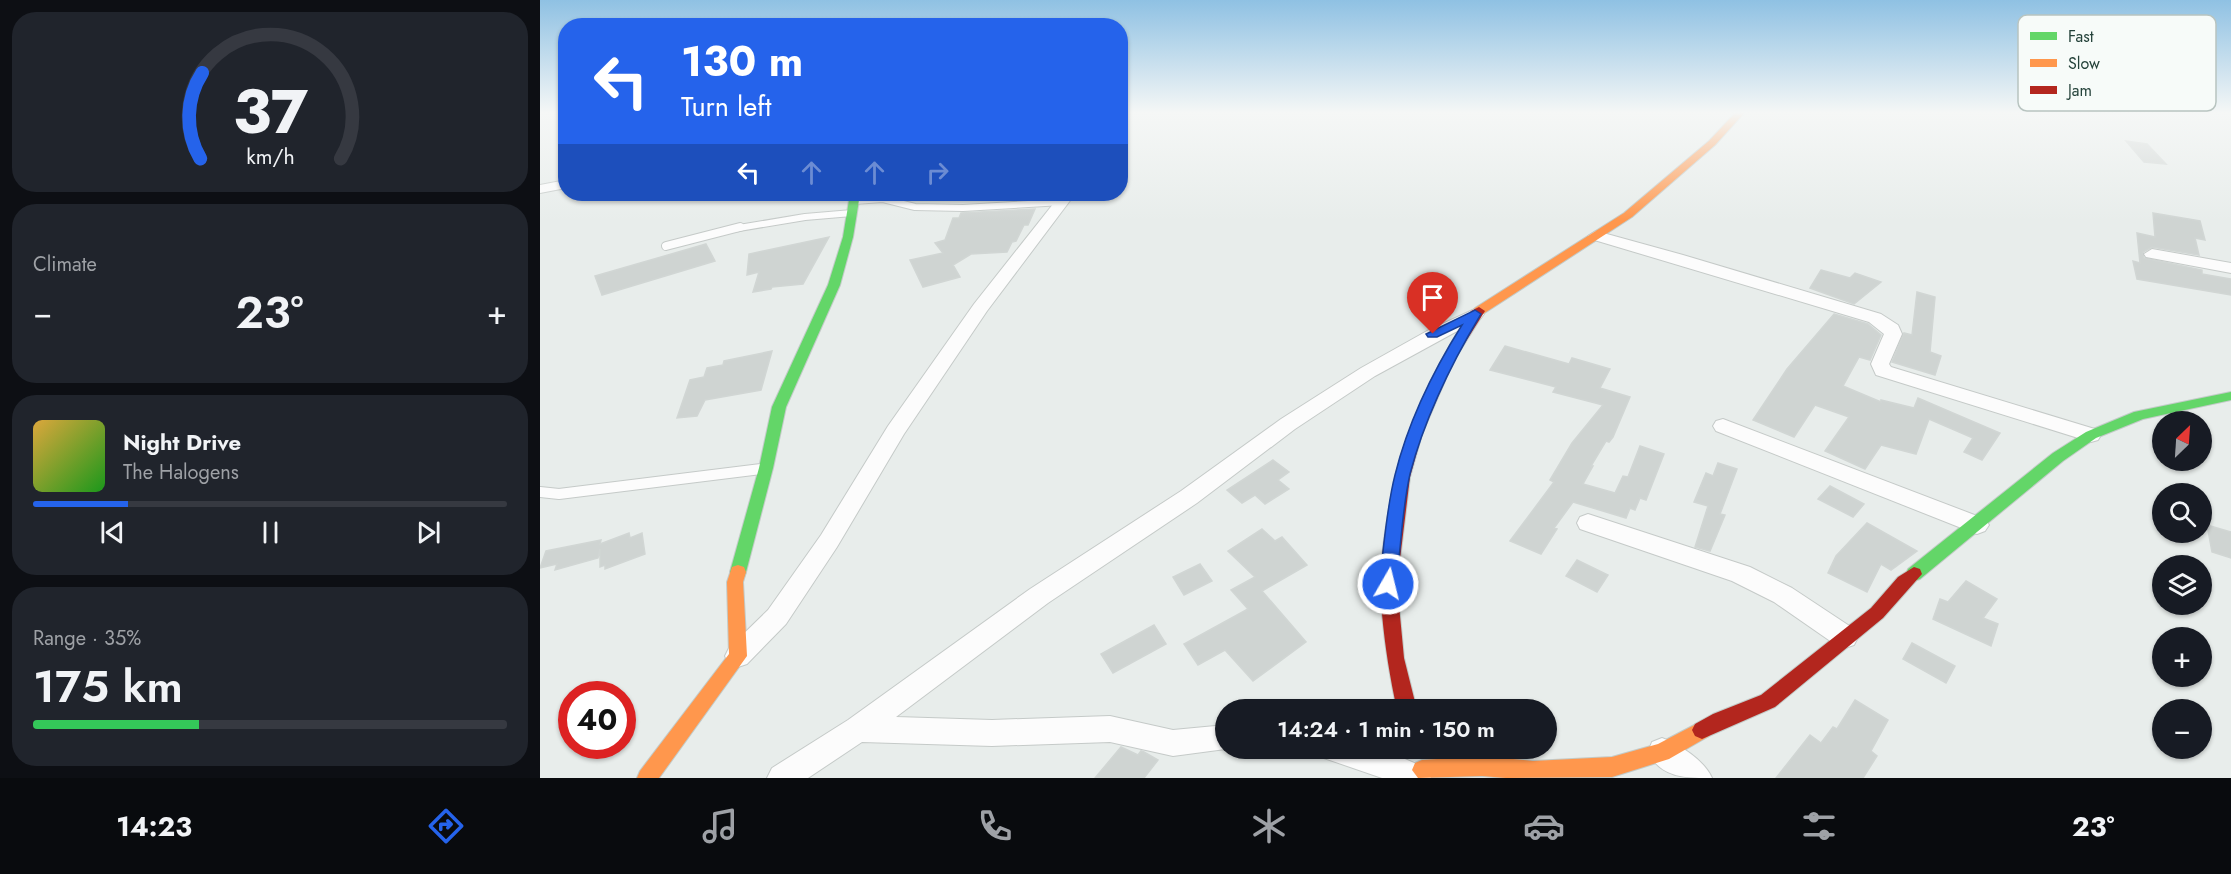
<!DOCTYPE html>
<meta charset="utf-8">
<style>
:root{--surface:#171b24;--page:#20242c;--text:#f1f3f6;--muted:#9ea1a6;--line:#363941;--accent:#2563eb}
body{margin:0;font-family:Jost,sans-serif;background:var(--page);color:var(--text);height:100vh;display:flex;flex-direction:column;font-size:22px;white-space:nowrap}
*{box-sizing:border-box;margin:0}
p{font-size:20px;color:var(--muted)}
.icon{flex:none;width:33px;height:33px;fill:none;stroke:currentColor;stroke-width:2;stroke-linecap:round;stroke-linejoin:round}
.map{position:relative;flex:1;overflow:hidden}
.details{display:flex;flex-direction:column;gap:12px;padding:12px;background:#0d0f14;width:540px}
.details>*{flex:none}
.banner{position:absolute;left:18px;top:18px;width:570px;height:183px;border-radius:24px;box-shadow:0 2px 4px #0004;background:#2563eb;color:#fff;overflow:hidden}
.needle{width:39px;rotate:25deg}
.fabs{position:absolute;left:1612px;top:411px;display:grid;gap:12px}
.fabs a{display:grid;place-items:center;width:60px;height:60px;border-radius:50%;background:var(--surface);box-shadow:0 2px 4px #0004;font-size:30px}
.speed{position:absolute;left:18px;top:681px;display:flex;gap:12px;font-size:30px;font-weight:700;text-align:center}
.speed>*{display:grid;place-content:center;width:78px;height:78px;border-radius:50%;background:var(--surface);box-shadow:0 2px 4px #0004;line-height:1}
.speed .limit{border:9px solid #d22;background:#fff;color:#111}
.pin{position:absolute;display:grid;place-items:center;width:51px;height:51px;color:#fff;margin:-62px -26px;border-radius:50% 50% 50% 0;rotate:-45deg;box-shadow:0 0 6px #0007}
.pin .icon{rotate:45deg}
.me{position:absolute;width:66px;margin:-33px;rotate:8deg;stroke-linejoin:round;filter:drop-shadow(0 0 4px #0008)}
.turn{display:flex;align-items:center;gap:21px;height:126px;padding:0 24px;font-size:27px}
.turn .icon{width:78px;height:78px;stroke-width:2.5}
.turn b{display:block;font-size:42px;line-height:51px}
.lanes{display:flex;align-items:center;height:57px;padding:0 24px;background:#0003;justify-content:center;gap:30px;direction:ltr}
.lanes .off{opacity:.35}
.big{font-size:45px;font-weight:600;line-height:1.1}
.details .widget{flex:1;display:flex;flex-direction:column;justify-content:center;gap:9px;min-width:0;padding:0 21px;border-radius:24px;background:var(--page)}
.details .dial{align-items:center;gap:0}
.dial svg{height:156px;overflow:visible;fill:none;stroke:var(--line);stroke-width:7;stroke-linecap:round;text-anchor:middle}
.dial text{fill:var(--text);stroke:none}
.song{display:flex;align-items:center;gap:18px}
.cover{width:72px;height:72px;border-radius:9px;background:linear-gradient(135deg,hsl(40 70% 55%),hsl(120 70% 35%))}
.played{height:6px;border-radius:3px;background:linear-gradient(90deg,var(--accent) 20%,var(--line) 20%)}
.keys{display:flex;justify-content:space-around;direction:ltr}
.heat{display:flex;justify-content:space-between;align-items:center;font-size:33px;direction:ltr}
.charge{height:9px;border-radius:4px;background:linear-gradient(90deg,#34c759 35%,var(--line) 0)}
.trip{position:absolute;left:675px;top:699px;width:342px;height:60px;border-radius:30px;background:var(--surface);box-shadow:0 2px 4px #0004;font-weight:600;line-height:60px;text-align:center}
.menu{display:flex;height:96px;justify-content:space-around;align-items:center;background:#090b0e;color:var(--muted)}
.menu .icon{width:42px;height:42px}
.menu .selected{color:var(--accent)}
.menu b{font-size:27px;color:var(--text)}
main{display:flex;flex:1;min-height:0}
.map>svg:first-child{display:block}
.building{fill:#cfd4d2;stroke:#d1d6d4;stroke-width:1.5}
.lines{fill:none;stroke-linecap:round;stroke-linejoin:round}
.lane-far2-casing{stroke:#c5cac8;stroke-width:8}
.lane-far1-casing{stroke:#c5cac8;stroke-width:10}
.lane-casing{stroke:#c5cac8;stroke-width:12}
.street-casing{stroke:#c5cac8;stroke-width:2}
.fast-casing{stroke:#c3cbc8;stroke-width:2}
.slow-casing{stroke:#c3cbc8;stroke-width:2}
.jam-casing{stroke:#c3cbc8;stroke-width:2}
.lane-far2{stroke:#fcfcfc;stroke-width:6}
.lane-far1{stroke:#fcfcfc;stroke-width:8}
.lane{stroke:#fcfcfc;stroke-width:10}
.street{fill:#fcfcfc;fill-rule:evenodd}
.fast{fill:#63d668;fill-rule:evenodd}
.slow{fill:#ff974d;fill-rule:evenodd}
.jam{fill:#b3261e;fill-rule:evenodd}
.route{fill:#2563eb;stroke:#184099;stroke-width:1.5}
.key{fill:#f7fbf9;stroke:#b8c4c0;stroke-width:1.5}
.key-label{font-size:16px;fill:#24423a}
</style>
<main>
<section class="details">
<div class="widget dial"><svg viewBox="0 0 100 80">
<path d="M14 69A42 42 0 1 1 86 69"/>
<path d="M14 69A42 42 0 0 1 15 25" stroke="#2563eb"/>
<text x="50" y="56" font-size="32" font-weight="700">37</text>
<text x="50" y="72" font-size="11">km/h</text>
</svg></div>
<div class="widget"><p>Climate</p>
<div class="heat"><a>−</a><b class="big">23°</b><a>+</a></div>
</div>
<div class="widget">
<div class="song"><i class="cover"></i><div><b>Night Drive</b><p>The Halogens</p></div></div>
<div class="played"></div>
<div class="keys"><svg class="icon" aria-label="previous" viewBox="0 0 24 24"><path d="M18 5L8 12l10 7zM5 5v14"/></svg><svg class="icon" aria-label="pause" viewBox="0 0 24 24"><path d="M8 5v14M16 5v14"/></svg><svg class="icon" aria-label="next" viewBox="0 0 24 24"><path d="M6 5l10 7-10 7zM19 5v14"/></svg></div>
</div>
<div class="widget"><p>Range · 35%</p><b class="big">175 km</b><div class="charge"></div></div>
</section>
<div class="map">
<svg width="1691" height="778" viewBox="0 0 1691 778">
<rect width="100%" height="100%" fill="#e8edeb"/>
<!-- building -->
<g class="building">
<polygon points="1586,141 1607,144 1626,164 1604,162"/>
<polygon points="495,209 488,225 484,225 476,241 472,242 467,252 431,254 413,265 420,277 383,287 370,260 403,253 395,243 405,240 413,218 419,218 421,213"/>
<polygon points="1613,213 1660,221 1665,240 1655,238 1659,255 1612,247 1603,252 1604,258 1662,270 1662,274 1691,279 1691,295 1597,279 1593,261 1600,263 1597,233 1615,237"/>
<polygon points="289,237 263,284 232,287 231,289 213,292 219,272 207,275 209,254"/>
<polygon points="166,244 175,261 62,295 55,276"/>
<polygon points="1281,270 1310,278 1315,273 1341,282 1314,304 1270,288"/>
<polygon points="1377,292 1395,297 1390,352 1401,356 1395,375 1352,362 1364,333 1372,335"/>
<polygon points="1294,314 1328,324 1341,335 1330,360 1319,357 1303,386 1341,402 1341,400 1374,408 1378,398 1460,433 1442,460 1424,452 1433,438 1389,419 1376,454 1341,445 1325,469 1285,451 1309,417 1275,405 1254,437 1213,420 1247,369"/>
<polygon points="965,346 1029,364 1032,358 1070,369 1060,388 1090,397 1073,437 1069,442 1066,441 1051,466 1053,466 1043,484 1075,493 1083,476 1088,477 1100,446 1124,454 1106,500 1100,498 1095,510 1090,508 1086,518 1033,502 1014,528 1017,529 1001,554 970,541 1014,482 1010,480 1032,443 1063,405 1013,392 1016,387 950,370"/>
<polygon points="232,351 221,390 165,400 157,416 137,418 150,380 164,377 167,368 183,365 184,361"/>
<polygon points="733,460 749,472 738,480 749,489 725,504 715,495 702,503 687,490"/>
<polygon points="1178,463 1197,469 1180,514 1185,515 1170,551 1155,547 1168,506 1154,502 1166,473 1173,476"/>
<polygon points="1290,486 1324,504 1313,517 1278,499"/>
<polygon points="1327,523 1377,551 1351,570 1341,564 1327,592 1288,573 1296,556"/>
<polygon points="1667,525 1691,532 1691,558 1672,552"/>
<polygon points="722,529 735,541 742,537 767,565 722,591 766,642 713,681 685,650 658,665 644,644 708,609 691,590 715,577 688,551"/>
<polygon points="89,533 90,538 102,533 105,554 65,569 65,565 60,567 60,549 58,558 15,570 17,564 0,568 6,551 61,540 60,544"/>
<polygon points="1037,560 1068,575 1057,592 1026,576"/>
<polygon points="660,564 672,581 644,595 633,577"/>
<polygon points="1426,581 1457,599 1443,618 1458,624 1451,646 1393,619 1400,599 1408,602"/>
<polygon points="614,625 626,644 573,673 561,654"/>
<polygon points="1372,643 1415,666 1406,683 1363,659"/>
<polygon points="1315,700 1348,720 1331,751 1337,756 1323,778 1236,778 1270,735 1281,743 1293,727 1297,729"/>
<polygon points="581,747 598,755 601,751 604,752 618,760 604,778 555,778"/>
</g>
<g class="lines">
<defs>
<g id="lane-far2">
<polyline points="314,201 343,199 375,207 423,208 522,202"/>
<polyline points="193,229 265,217 312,213"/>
</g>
<polyline id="lane-far1" points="126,246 200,227"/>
<polyline id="lane" points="0,492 19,494 221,469"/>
<g id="street">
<polygon points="26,180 26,188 0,193 0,185"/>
<polygon points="521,194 535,194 447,311 364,434 297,547 246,624 207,664 198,667 189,664 185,656 189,648 228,610 281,535 348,426 434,304"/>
<polygon points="1056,231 1143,255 1341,314 1358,325 1362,334 1349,364 1351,367 1558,430 1561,435 1558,440 1551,442 1336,375 1331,364 1344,334 1329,322 1051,239 1048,236"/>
<polygon points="1612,249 1691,263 1691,273 1606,257 1604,254"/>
<polygon points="935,309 941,310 944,314 941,318 835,376 755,429 657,503 508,603 356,717 452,720 570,716 633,730 686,725 686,748 693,748 633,756 570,742 452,746 322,742 268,778 227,778 232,768 308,720 490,589 641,491 741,419 821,368 887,331"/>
<polygon points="1183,419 1445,519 1449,525 1445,531 1437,534 1429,531 1176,431 1173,426 1176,421"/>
<polygon points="1048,514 1210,567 1252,588 1314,629 1318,637 1314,645 1305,648 1296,645 1234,602 1192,581 1040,529 1037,523 1040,517"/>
<path d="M1122,738C1140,745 1164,760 1172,778C1145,778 1121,778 1108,752L1112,742Z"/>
<polygon points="777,748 839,748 886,768 891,778 842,778 781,757"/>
</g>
<g id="fast">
<polygon points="310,194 320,194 313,237 300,285 246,407 233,468 206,572 204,577 198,579 192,577 190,572 219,468 232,407 288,285 303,237"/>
<polygon points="1691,392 1691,400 1603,419 1556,438 1523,461 1380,579 1374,581 1368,579 1366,574 1368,569 1513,453 1546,432 1594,412"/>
</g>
<g id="slow">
<polygon points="1196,112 1205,112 1175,145 1092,217 943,314 935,314 933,311 935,308 1084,213 1169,141"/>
<polygon points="198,565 204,567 206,572 203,582 207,656 119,778 97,778 100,771 189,654 187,582 192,567"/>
<polygon points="1162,721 1169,724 1172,730 1169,736 1129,759 1072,777 966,778 942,776 878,778 872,770 875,763 882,760 942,756 993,761 1072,757 1118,744"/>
</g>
<g id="jam">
<path d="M939,307L945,311L913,362L882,434L870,477L857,584L864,658L877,710H857C850,678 845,647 842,614C841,604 839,593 840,582C846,482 875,395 931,311Z"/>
<polygon points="1374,567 1380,569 1382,574 1343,618 1235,707 1162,739 1155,736 1152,730 1155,724 1173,714 1221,695 1331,608 1358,577"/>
</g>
</defs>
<!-- lane-far2 casing -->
<use href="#lane-far2" class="lane-far2-casing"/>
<!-- lane-far1 casing -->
<use href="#lane-far1" class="lane-far1-casing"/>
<!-- lane casing -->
<use href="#lane" class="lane-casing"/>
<!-- street casing -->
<use href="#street" class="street-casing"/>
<!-- fast casing -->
<use href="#fast" class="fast-casing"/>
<!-- slow casing -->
<use href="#slow" class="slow-casing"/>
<!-- jam casing -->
<use href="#jam" class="jam-casing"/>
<!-- lane-far2 -->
<use href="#lane-far2" class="lane-far2"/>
<!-- lane-far1 -->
<use href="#lane-far1" class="lane-far1"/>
<!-- lane -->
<use href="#lane" class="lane"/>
<!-- street -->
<use href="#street" class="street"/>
<!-- fast -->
<use href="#fast" class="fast"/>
<!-- slow -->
<use href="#slow" class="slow"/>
<!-- jam -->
<use href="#jam" class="jam"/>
</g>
<!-- sky -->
<linearGradient id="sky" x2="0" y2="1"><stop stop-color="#8fc1e3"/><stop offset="0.51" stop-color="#f5f7f6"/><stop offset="1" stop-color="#f5f7f6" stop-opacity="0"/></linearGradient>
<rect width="1691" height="221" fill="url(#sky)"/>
<!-- route -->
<path class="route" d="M935,310L941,314C911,364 885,417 870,474C862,509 861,548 856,584L854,589L848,591L842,589L839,584C844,549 846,510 855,475C868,422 893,371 922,325L897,337H888L886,334Z"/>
<!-- legend -->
<rect x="1478" y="15" width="198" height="96" rx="9" class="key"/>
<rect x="1490" y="32" width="27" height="8" fill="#63d668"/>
<rect x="1490" y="59" width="27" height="8" fill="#ff974d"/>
<rect x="1490" y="86" width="27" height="8" fill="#b3261e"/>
<g class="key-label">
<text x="1528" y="42">Fast</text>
<text x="1528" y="69">Slow</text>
<text x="1528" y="96">Jam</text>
</g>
</svg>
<div class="fabs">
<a><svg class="needle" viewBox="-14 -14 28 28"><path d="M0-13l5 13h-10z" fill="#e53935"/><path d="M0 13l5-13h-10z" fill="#9ea1a6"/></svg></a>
<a><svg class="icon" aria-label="search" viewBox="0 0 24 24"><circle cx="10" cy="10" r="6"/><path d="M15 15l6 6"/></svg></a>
<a><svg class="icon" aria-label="layers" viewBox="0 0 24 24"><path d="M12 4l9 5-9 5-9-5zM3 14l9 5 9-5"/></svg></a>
<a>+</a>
<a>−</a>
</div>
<div class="speed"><div class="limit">40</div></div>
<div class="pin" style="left:893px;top:334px;background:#d93025"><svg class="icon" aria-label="arrive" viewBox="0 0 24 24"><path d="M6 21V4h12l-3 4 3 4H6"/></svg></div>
<svg class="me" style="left:848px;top:584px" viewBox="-20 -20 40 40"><circle r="17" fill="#2563eb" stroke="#fff" stroke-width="3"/><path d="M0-11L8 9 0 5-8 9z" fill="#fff"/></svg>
<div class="trip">14:24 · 1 min · 150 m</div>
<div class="banner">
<div class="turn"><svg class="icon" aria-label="left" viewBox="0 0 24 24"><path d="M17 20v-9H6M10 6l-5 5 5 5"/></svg><div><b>130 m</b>Turn left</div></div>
<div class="lanes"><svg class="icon" aria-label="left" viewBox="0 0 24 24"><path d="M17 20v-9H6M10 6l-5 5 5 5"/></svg><svg class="icon off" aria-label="ahead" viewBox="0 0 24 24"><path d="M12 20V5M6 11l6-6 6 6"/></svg><svg class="icon off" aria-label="ahead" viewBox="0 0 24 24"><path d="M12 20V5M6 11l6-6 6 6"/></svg><svg class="icon off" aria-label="right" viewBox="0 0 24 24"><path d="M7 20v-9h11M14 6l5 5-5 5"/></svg></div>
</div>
</div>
</main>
<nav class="menu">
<b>14:23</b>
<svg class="icon selected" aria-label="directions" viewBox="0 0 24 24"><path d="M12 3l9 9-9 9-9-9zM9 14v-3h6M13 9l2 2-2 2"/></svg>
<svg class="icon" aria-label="music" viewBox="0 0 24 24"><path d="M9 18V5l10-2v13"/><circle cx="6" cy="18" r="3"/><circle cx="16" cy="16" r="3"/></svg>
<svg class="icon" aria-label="phone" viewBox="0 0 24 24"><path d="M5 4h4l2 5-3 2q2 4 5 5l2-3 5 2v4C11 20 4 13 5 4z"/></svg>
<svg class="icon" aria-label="climate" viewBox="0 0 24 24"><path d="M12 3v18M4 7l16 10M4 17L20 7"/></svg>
<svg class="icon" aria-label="car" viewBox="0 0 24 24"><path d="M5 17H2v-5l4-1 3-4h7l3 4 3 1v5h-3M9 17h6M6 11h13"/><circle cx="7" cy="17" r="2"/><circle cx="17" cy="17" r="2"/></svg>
<svg class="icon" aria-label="filters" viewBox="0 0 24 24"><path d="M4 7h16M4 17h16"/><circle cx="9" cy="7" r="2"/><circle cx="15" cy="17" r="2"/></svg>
<b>23°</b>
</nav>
